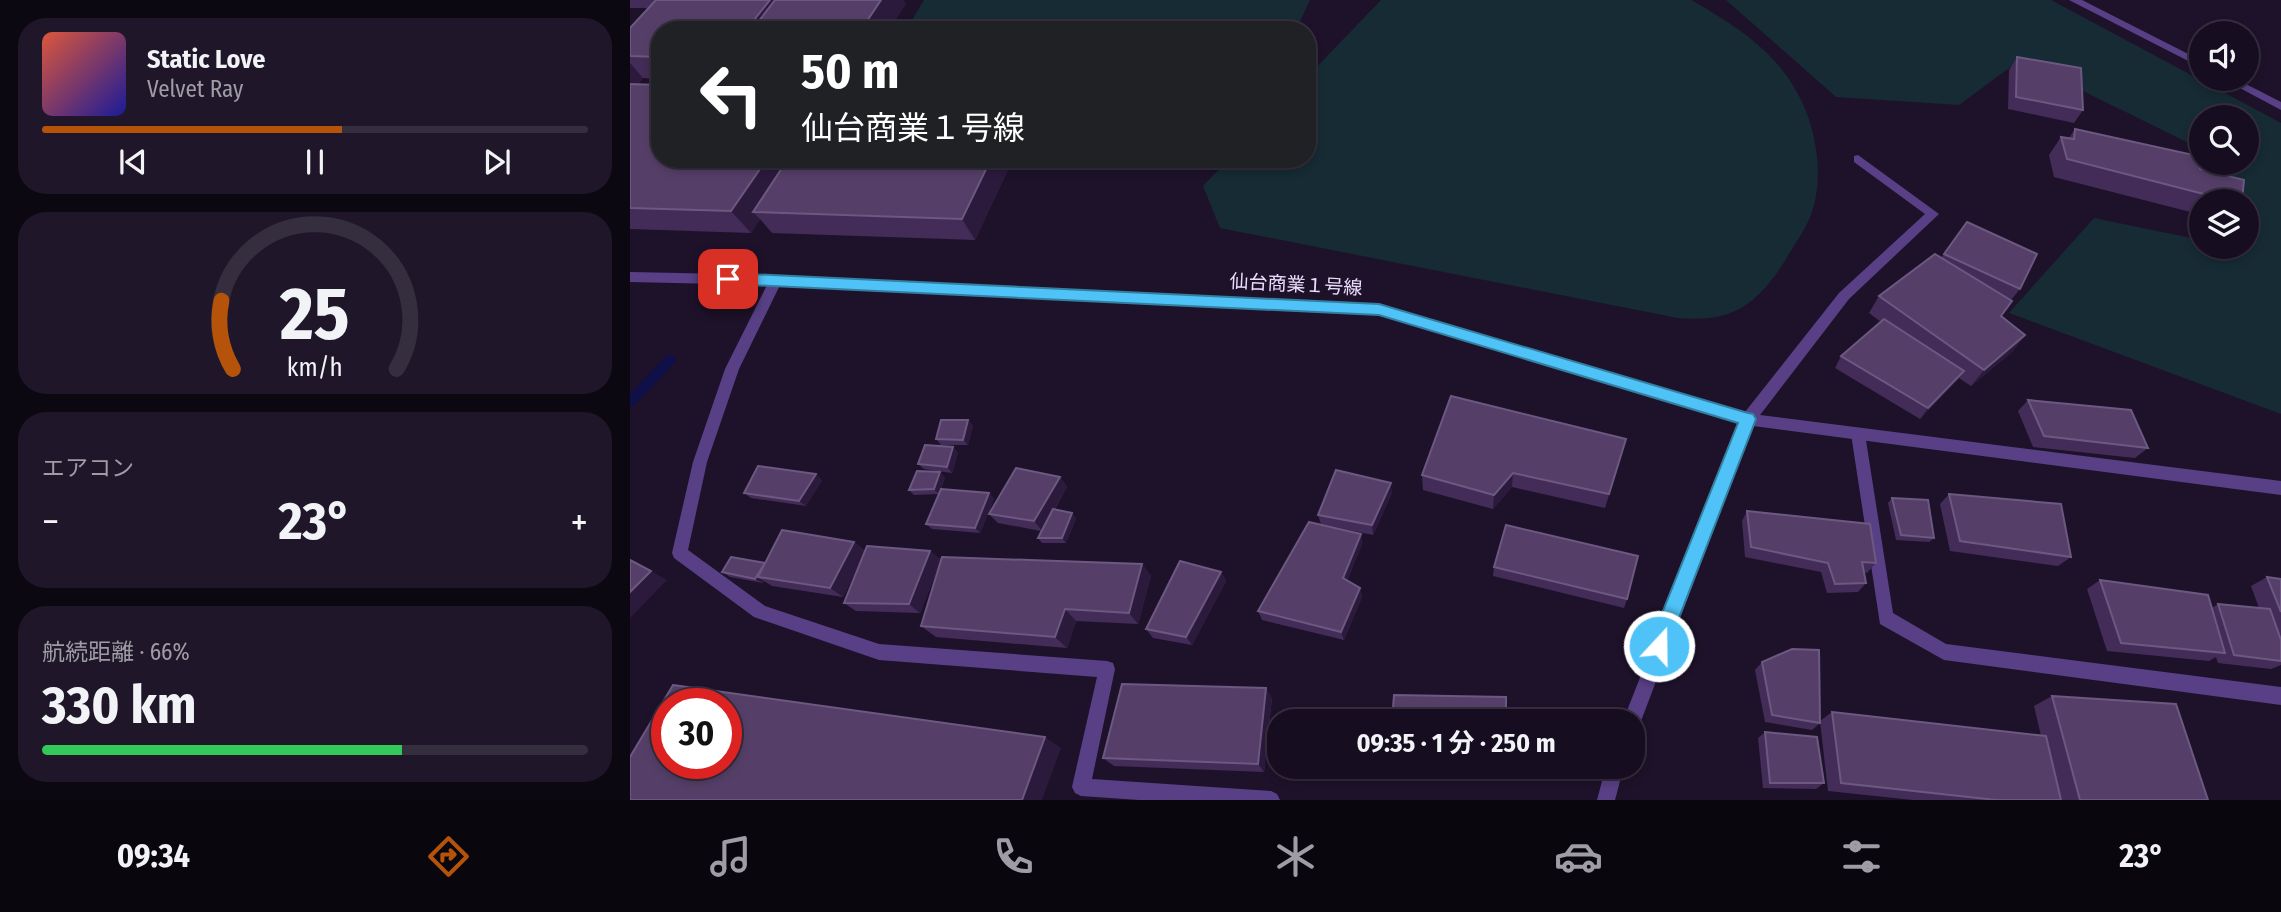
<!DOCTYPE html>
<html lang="ja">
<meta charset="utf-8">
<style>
:root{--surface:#160e20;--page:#1f1729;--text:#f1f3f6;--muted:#9e9ca5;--line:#352e3e;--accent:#b45309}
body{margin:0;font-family:"Fira Sans Condensed","Noto Sans JP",sans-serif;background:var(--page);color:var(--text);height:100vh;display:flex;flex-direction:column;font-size:26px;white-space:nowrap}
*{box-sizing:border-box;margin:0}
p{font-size:23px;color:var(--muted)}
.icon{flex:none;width:38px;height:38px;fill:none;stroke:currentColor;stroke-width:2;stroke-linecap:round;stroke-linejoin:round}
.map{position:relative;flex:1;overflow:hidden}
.drawer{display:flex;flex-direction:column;gap:18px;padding:18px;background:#0c0812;width:630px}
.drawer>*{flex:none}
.guide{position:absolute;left:21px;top:21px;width:665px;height:147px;border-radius:28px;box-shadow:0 4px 10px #0003,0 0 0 2px var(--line);background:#202124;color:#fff;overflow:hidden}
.tools{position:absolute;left:1559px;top:21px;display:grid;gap:14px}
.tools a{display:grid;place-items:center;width:70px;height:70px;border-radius:50%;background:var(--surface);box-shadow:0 4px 10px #0003,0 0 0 2px var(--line);font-size:35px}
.speed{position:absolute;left:21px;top:688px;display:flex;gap:14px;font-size:35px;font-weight:700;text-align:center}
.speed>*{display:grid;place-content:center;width:91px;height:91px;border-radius:50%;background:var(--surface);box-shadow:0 4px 10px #0003,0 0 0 2px var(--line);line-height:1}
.speed .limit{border:10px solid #d22;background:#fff;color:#111}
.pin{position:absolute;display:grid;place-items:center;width:60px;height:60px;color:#fff;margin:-30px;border-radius:14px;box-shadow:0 4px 10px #0006}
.me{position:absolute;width:77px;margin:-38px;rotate:21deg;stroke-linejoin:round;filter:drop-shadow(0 0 5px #0008)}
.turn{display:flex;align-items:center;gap:24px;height:147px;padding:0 35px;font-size:32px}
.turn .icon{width:91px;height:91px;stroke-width:2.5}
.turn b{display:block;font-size:49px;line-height:60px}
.big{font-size:52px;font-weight:700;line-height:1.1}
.drawer .card{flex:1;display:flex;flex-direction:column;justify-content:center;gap:10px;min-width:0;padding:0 24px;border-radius:28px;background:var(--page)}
.drawer .dial{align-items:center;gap:0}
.dial svg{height:182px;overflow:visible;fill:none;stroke:var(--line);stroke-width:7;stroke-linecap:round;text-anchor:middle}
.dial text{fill:var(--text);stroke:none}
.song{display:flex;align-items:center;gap:21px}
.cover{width:84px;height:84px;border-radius:10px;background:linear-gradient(135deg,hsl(10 70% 55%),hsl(240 70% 35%))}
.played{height:7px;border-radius:4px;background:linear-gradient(90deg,var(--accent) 55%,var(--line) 55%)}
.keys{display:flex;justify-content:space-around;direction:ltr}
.heat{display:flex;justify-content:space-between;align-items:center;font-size:38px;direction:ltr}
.charge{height:10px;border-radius:5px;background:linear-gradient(90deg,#34c759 66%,var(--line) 0)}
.trip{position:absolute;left:637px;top:709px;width:378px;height:70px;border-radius:28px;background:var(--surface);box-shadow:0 4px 10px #0003,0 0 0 2px var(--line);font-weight:700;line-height:70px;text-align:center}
.tab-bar{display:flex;height:112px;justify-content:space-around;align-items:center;background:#09060d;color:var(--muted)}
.tab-bar .icon{width:49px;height:49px}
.tab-bar .on{color:var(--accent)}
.tab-bar b{font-size:32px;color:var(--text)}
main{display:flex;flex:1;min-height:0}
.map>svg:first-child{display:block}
.green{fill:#162b34}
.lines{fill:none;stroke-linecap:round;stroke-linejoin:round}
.stream{stroke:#0e1047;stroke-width:11}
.lane{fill:#594086;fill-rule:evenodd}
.street{fill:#594086;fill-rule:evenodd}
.wall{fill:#432c57}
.shaded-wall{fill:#2c1a3d}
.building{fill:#553f68;stroke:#6c5880;stroke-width:2;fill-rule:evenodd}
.route{fill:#4fc3f7;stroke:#337fa1;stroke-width:2}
.labels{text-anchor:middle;stroke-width:7;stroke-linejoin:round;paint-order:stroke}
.street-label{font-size:19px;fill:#ebddfd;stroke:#1e122a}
</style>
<main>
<section class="drawer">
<div class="card">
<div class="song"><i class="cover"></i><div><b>Static Love</b><p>Velvet Ray</p></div></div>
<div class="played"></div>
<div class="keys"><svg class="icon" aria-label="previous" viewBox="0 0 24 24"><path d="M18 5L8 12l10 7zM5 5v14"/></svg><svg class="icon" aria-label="pause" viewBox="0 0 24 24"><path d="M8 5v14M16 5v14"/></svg><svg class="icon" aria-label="next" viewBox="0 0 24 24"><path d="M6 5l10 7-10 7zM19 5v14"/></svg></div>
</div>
<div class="card dial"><svg viewBox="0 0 100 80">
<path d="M14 69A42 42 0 1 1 86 69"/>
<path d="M14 69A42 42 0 0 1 9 39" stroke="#b45309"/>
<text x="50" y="56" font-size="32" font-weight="700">25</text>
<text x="50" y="72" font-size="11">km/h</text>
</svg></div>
<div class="card"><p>エアコン</p>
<div class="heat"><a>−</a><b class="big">23°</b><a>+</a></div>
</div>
<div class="card"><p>航続距離 · 66%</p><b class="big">330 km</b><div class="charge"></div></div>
</section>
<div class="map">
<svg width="1651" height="800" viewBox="0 0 1651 800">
<rect width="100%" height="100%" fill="#1e122a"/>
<!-- green -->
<g class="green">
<polygon points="294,0 680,0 666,30 276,30"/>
<path d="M751,0H1061C1100,22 1142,48 1165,89C1186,123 1196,178 1180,217C1175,230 1166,242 1159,254C1147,275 1128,301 1105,311C1086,320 1068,319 1048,318L590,228L573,186L599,159H677V77Z"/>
<polygon points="1096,0 1421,0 1651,123 1651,414 1379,313 1464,218 1571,240 1572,247 1617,249 1617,201 1603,201 1593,163 1617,163 1617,117 1572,117 1571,149 1390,60 1329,105 1206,97"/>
</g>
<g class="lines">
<!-- stream -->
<polyline class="stream" points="0,402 40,360"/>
<!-- lane -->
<g class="lane">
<polygon points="1439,0 1452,0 1572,61 1572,68"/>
<polygon points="1593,79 1606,79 1651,102 1651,110"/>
<polygon points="1228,428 1233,430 1235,434 1263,613 1316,644 1651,687 1651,705 1314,660 1250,624 1221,434 1223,430"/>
</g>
<!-- street -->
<g class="street">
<polygon points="1228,155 1309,214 1219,299 1130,415 1651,481 1651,495 1123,426 1011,721 1008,727 1003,729 1003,721 993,721 1110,422 749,314 150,285 109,369 77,462 58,550 135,606 249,644 477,661 483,663 485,669 462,779 641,791 647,794 650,800 509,800 451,796 445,793 442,787 467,677 249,660 124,617 44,558 42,553 63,462 95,369 137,285 0,282 0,272 146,275 749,304 1115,412 1209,293 1295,214 1224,162 1224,156"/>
<polygon points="976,766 994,766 985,800 967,800"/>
</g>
</g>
<!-- wall -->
<g class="wall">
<polygon points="0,0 273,0 276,4 30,30 30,79 13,78 8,84 30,159 383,159 345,240 142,233 130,219 121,233 0,229 0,28 17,9 16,8 0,8"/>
<polygon points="1387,57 1453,110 1444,123 1378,109 1379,70"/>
<polygon points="1445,129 1570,169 1612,201 1572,201 1572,215 1424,177 1419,155 1431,137 1439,138"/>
<polygon points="1337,222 1390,289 1381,300 1371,316 1395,335 1382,352 1341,386 1329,378 1290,419 1205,368 1211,356 1251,322 1239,313 1249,296 1311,258"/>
<polygon points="1398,400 1518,448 1505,458 1403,447 1388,411"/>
<polygon points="338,420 343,426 338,445 311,445 306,439"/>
<polygon points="996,439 975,508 882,487 863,509 793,490 792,475"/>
<polygon points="323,447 328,453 322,473 294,469 288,464"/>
<polygon points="315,477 311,489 359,493 364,499 350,533 302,529 296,524 309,494 284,495 279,490"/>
<polygon points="430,477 437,487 425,509 442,513 446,519 436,543 412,543 408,538 411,531 368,523 359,514"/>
<polygon points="192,480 176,506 121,498 114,493"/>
<polygon points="762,493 743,535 691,524 688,515"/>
<polygon points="1319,494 1441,557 1428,566 1320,551 1310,504"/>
<polygon points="1262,498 1304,538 1299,542 1266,540 1258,503"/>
<polygon points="1117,511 1246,563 1237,573 1234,572 1236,583 1228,592 1197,593 1191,572 1115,557 1112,521"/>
<polygon points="731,534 732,544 717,581 730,588 732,597 714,640 632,620 628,611"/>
<polygon points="224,542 235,551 300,551 311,560 290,613 226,611 214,603 232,558 213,597 142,586 134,581 133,583 100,577 92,572"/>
<polygon points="512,564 521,576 508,624 446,621 437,648 306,637 291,626"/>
<polygon points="864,567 997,599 994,608 863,576"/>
<polygon points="591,572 596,581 562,645 523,638 516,629"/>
<polygon points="1637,577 1651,579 1651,665 1641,669 1588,663 1586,657 1579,661 1477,651 1457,589 1470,580 1582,608 1588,604 1629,608 1621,586"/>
<polygon points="1132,662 1190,723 1182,730 1135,722 1125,670"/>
<polygon points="1422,696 1578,800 1283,800 1198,791 1190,721 1202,712 1411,736 1404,706"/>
<polygon points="642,698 634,772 484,766 473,758"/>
<polygon points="1135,732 1194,783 1186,789 1133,788 1128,738"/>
</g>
<!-- shaded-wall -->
<g class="shaded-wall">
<polygon points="134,0 159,0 149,30 116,30"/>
<polygon points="251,0 273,0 276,4 259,30 231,30"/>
<polygon points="0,63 13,78 0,93"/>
<polygon points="137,159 169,159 123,212 130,219 121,233 101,211"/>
<polygon points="361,159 383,159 345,240 332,219"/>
<polygon points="1395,335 1382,352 1341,386 1354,370"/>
<polygon points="1334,371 1326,382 1290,419 1298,408"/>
<polygon points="338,420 343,426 338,445 333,440"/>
<polygon points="323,447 328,453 322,473 317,467"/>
<polygon points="310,472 315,477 309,494 304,489"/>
<polygon points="883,473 882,487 863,509 864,495"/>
<polygon points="186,474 192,480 176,506 169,501"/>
<polygon points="430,477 437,487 412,531 404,521"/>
<polygon points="761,483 762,493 743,535 742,525"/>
<polygon points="359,493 364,499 350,533 345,528"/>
<polygon points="442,513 446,519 436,543 432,538"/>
<polygon points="731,534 732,544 715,587 713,578"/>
<polygon points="224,542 236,552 213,597 200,588"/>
<polygon points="300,551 311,560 290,613 279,604"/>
<polygon points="135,563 128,577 134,581 133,583 125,579"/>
<polygon points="512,564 521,576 508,624 499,613"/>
<polygon points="21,571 37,580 0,618 0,592"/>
<polygon points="591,572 596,581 562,645 556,637"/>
<polygon points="730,588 732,597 714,640 711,632"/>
<polygon points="435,609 446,621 437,648 425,637"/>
<polygon points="636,688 642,698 634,772 628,764"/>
<polygon points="415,737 431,748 412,800 392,800"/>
</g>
<!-- building -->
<g class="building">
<polygon points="26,0 140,0 116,30 30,30 30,57 0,56 0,28"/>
<polygon points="145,0 251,0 231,30 122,30"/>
<polygon points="1387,57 1451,68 1453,110 1386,97"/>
<polygon points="0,84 30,85 30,159 137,159 101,211 0,208"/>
<polygon points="1445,129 1568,156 1570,169 1614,180 1612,201 1601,201 1437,159 1431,137 1444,139"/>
<polygon points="158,159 361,159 332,219 123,212"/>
<polygon points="1337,222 1407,254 1390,289 1314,254"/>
<polygon points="1305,254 1382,301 1371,316 1395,335 1354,370 1249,296"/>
<polygon points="1254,319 1334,371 1298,408 1211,356"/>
<polygon points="821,396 996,439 979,494 883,473 864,495 792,475"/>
<polygon points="1398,400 1501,410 1518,448 1414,436"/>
<polygon points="311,420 338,420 333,440 306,439"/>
<polygon points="295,445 323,447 317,467 288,464"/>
<polygon points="128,466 186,474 169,501 114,493"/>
<polygon points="386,468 430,477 404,521 359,514"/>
<polygon points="706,470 761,483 742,525 688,515"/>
<polygon points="287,471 310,472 304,489 279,490"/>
<polygon points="311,489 359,493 345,528 296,524"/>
<polygon points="1319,494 1431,504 1441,557 1330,541"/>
<polygon points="1262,498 1298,500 1304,538 1271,535"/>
<polygon points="423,509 442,513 432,538 408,538"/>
<polygon points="1117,511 1240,524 1246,563 1232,562 1236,583 1205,584 1198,563 1121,547"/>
<polygon points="679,522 731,534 713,578 730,588 711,632 628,611"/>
<polygon points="876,525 1008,556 997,599 864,567"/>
<polygon points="152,530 224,542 200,588 128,577"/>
<polygon points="237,546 300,551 279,604 214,603"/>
<polygon points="101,557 135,563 125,579 92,572"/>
<polygon points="312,557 512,564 499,613 435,609 425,637 291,626"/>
<polygon points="0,560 21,571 0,592"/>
<polygon points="550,561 591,572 556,637 516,629"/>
<polygon points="1637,577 1651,579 1651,612"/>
<polygon points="1470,580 1578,595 1595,653 1491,643"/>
<polygon points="1588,604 1640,609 1651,640 1651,661 1604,655"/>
<polygon points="1162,649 1189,650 1190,723 1142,715 1132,662"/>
<polygon points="492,684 636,688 628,764 473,758"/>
<path d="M43,685L415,737L392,800H0V757ZM37,704H96V763H37Z"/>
<polygon points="764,695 876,697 876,721 762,721"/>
<polygon points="1422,696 1546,704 1578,800 1450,800"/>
<polygon points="1202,712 1416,736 1431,800 1366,800 1211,783"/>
<polygon points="1135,732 1187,737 1194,783 1140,783"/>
</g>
<!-- route -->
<polygon class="route" points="98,273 749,304 1118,413 1123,414 1126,419 1038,646 1035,652 1029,655 1022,652 1019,646 1108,423 749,315 98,284 90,279"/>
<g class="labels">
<!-- street labels -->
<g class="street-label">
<text transform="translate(666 284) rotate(3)" y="7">仙台商業１号線</text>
</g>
</g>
</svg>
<div class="tools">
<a><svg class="icon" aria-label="sound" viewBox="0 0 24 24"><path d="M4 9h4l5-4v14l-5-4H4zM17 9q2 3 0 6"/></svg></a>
<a><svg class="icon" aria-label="search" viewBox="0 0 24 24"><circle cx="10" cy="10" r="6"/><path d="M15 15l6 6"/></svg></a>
<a><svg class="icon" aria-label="layers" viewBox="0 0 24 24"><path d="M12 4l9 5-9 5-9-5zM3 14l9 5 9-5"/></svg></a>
</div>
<div class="speed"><div class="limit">30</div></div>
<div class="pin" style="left:98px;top:279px;background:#d93025"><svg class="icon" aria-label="arrive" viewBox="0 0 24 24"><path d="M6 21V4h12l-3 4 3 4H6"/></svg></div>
<svg class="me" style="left:1029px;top:646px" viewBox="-20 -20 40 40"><circle r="17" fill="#4fc3f7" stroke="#fff" stroke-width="3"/><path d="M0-11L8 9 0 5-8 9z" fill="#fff"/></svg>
<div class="trip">09:35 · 1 分 · 250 m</div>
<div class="guide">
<div class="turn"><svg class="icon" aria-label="left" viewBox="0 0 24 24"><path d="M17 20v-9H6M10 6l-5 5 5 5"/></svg><div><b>50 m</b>仙台商業１号線</div></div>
</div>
</div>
</main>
<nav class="tab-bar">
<b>09:34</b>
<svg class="icon on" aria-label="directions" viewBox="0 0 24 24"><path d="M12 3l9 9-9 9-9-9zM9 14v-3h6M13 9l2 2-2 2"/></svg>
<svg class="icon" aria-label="music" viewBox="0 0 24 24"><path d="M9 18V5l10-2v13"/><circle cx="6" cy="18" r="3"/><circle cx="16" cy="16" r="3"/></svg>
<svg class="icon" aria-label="phone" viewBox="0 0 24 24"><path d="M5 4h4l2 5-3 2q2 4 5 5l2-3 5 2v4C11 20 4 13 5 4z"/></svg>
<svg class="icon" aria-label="climate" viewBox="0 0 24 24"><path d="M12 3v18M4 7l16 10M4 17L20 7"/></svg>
<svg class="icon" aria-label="car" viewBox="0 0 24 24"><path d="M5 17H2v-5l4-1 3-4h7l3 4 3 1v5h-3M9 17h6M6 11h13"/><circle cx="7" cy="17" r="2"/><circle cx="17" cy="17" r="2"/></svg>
<svg class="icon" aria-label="filters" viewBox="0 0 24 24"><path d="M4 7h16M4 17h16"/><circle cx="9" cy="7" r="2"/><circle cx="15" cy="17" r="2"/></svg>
<b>23°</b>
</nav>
